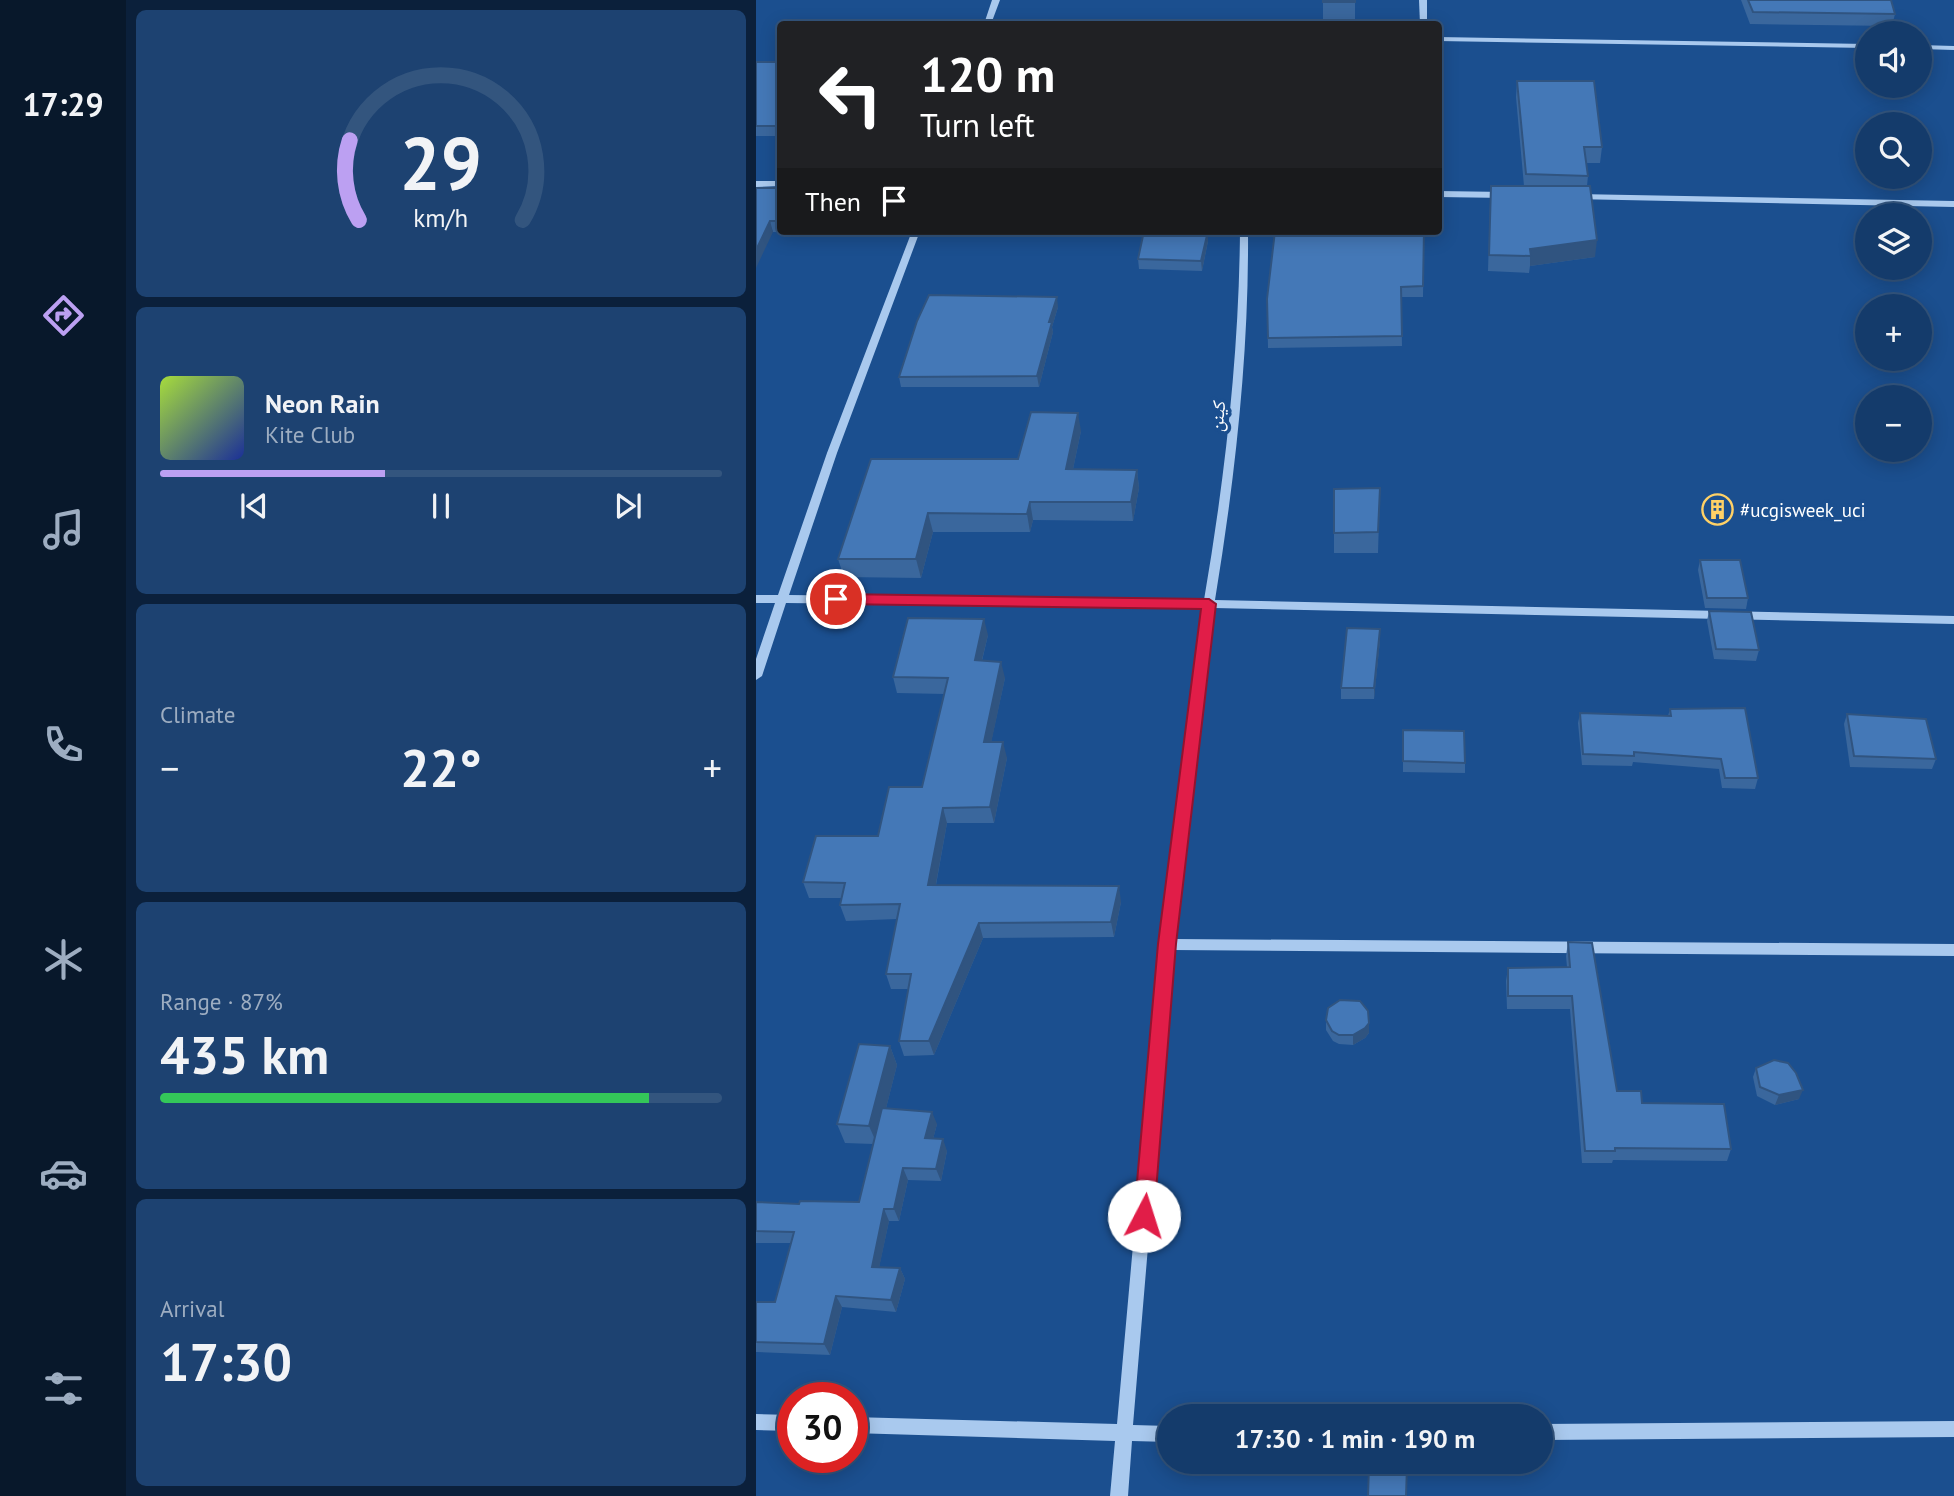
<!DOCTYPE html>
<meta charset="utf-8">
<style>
:root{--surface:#143b6b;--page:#1d4271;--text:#f1f3f6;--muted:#9dadc1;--line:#33557e;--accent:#bca0f2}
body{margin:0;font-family:"PT Sans","Noto Naskh Arabic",sans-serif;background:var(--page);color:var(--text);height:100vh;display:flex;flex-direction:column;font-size:26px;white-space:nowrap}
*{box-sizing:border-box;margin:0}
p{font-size:23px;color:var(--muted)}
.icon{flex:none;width:38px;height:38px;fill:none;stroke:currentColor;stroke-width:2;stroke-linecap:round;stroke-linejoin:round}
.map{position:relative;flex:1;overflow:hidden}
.drawer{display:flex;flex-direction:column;gap:10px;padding:10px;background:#0b203b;width:630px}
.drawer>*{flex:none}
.top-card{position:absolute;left:21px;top:21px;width:665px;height:214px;border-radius:7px;box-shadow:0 4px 18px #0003,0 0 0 2px var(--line);background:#202124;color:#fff;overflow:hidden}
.fabs{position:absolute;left:1099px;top:21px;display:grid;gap:14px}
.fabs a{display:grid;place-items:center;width:77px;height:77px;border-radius:50%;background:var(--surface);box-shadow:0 4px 18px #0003,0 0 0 2px var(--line);font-size:35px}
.speed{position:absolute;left:21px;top:1382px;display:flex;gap:14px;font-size:35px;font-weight:700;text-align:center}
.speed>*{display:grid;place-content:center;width:91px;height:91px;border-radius:50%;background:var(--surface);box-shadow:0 4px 18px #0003,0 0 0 2px var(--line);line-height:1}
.speed .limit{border:10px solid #d22;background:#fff;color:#111}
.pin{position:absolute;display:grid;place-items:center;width:60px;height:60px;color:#fff;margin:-30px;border:4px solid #fff;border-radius:50%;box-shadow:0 2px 7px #0007}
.me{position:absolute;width:77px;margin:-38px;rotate:5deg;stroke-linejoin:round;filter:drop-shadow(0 0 5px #0008)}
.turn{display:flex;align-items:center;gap:24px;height:147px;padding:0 28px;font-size:32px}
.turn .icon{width:91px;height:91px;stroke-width:2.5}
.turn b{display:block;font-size:49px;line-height:60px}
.then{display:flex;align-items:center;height:66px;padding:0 28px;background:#0003;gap:14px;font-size:26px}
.big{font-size:52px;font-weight:800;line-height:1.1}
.drawer .tile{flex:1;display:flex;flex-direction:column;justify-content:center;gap:10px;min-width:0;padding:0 24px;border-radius:10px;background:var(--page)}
.drawer .dial{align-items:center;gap:0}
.dial svg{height:182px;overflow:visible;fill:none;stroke:var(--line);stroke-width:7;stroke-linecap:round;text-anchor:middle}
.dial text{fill:var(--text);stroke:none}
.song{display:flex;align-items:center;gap:21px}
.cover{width:84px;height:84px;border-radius:10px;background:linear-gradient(135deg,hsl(80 70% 55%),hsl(230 70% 35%))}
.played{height:7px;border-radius:4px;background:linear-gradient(90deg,var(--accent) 40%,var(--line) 40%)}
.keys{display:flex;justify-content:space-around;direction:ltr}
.heat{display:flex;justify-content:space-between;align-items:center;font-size:38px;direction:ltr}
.charge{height:10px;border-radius:5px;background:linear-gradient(90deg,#34c759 87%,var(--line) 0)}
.trip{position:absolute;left:401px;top:1404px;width:396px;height:70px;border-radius:35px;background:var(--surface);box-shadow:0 4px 18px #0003,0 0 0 2px var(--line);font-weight:800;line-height:70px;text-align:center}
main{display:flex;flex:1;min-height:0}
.tab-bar{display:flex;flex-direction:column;width:126px;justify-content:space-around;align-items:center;background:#08182b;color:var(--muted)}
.tab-bar .icon{width:49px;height:49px}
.tab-bar .on{color:var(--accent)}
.tab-bar b{font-size:32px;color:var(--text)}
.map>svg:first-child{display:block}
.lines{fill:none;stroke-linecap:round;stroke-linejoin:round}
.minor{fill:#a9c9ee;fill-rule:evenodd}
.wall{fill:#3a679d}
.shaded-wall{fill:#305480}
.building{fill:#4478b7;stroke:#305480;stroke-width:2}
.route{fill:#e11d48;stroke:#92132f;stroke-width:2}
.labels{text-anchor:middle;stroke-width:7;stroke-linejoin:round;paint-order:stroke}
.street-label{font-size:19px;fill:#fff;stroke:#1b4f8f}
.poi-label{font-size:19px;fill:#fff;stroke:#1b4f8f;text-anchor:start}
</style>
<main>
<nav class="tab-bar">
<b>17:29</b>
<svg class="icon on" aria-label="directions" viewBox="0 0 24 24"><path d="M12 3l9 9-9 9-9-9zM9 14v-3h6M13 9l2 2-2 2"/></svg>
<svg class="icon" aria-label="music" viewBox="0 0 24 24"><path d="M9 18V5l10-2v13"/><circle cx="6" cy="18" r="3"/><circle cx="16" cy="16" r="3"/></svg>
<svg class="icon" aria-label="phone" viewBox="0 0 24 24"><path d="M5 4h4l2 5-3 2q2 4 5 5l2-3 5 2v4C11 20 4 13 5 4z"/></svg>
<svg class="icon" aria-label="climate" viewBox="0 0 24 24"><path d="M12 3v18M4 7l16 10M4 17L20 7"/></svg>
<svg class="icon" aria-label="car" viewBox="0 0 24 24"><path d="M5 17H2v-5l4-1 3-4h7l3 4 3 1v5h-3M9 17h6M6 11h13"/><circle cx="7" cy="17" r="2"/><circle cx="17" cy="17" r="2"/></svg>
<svg class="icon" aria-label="filters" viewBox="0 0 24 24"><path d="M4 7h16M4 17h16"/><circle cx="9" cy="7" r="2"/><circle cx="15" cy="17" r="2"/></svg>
</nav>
<section class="drawer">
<div class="tile dial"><svg viewBox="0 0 100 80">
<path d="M14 69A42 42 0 1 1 86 69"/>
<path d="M14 69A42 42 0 0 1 10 34" stroke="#bca0f2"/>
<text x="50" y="56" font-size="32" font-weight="700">29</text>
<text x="50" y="72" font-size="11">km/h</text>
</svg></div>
<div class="tile">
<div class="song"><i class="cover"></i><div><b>Neon Rain</b><p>Kite Club</p></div></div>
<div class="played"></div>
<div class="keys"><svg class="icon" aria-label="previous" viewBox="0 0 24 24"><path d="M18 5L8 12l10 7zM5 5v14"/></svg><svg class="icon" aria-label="pause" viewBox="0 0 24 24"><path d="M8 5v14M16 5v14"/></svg><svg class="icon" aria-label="next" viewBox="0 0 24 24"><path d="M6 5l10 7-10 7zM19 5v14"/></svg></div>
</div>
<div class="tile"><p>Climate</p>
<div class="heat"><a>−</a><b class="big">22°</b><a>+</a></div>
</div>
<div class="tile"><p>Range · 87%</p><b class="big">435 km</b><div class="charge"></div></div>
<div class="tile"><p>Arrival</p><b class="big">17:30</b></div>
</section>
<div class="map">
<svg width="1198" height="1496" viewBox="0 0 1198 1496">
<rect width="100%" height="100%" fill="#1b4f8f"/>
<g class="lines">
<!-- minor -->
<g class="minor">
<polygon points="236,0 244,0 235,24 228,24"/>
<polygon points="663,0 671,0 671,24 664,24"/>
<polygon points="682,37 1111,44 1111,48 682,41"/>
<polygon points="1164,45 1198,46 1198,50 1164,49"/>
<polygon points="0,181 24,181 24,186 0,187"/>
<polygon points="682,191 750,192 754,195 750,198 682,197"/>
<polygon points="820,194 1198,201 1198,207 817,199 817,195"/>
<path d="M156,231H164L81,453L33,595L448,600C469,477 483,355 484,231H492C493,355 479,478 459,600L1198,616V624L458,608L418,939L1198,944V956L417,950L377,1425L413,1426V1442L376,1441L372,1496H354L359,1441L96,1433V1417L361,1424L404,944L447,608L30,603L6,676L0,680V659L19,603H0V595H22L71,453Z"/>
<polygon points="0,1414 37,1415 37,1431 0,1430"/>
<polygon points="1198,1421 1198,1437 784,1440 784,1424"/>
</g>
</g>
<!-- wall -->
<g class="wall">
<polygon points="567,0 599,0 599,21 567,20"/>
<polygon points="985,0 1135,0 1139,14 1136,26 994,24"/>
<rect x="0" y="62" width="24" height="74"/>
<polygon points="761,81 846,147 844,163 830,163 832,176 831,186 839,257 774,266 773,273 732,271 734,202 768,186 760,97"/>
<polygon points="0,188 24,188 24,231 89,231 89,233 17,232"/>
<polygon points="217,231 319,231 319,233 218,233"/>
<polygon points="452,231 452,241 446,271 383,269 382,259"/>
<polygon points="668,231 667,297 645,297 646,346 512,348 511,299"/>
<polygon points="302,307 296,327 297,332 283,387 145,387 143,377"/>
<polygon points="325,431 317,469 381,470 383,488 377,521 277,520 274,532 177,532 165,578 88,577 82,559"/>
<polygon points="624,488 622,553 578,553 578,489"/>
<polygon points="944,560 992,598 990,609 949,608 942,570"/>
<polygon points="953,611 1003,650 1000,661 958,659 951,621"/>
<polygon points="232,635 226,661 249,678 235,742 251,758 238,823 191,823 180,885 365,902 358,937 227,938 178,1055 148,1056 143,1041 152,989 135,989 130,974 141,919 90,921 84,905 86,898 53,898 47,882 122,836 166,787 189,694 141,693 137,677"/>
<polygon points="624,640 618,699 585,699 585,688"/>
<polygon points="914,709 1002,778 999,789 966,788 963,769 877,762 876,766 826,765 822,723 824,713 912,716"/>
<polygon points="1091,714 1180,759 1176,769 1094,767 1088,724"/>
<polygon points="647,740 709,763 709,773 647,772"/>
<polygon points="812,942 861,1091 886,1103 975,1149 971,1161 857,1160 856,1163 826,1163 814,1009 751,1009 750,981 752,968 811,967 810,956"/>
<polygon points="570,1020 613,1033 609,1038 597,1045 583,1044 577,1041 570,1030"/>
<polygon points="134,1046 141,1065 130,1108 181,1124 177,1139 191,1151 185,1181 152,1180 143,1221 133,1221 123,1267 144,1268 149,1279 140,1312 86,1307 74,1355 0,1352 0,1302 19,1302 35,1243 0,1243 0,1202 43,1204 103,1202 117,1144 89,1143 81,1124"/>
<polygon points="1000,1068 1043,1099 1019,1105 1001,1096 997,1077"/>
</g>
<!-- shaded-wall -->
<g class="shaded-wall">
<polygon points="24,121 24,135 22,126"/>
<polygon points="14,221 17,232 0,268 0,250"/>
<polygon points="452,231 452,241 446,271 445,261"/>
<polygon points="841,240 839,257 774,266 774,249"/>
<polygon points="301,297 302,307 296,327 297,332 283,387 281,376 293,322"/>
<polygon points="322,413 325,431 313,488 310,469"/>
<polygon points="381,470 383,488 377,521 375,502"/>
<polygon points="274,502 277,520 274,532 271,514"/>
<polygon points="172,513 177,532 165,578 160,559"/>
<polygon points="228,619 232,635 222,676 219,660"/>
<polygon points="624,629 624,640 618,699 618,688"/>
<polygon points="245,662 249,678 232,758 228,742"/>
<polygon points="247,742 251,758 238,823 234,807"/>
<polygon points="187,808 191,823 177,900 172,885"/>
<polygon points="363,886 365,902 358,937 355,922"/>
<polygon points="223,923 227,938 178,1055 173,1041"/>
<polygon points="613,1023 613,1033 609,1038 597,1045 597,1035"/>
<polygon points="134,1046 141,1065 121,1144 113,1126"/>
<polygon points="1047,1090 1043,1099 1019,1105 1023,1095"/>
<polygon points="176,1112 181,1124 174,1151 169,1138"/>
<polygon points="187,1139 191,1151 185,1181 180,1169"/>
<polygon points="147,1168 152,1180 143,1221 138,1209"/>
<polygon points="128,1209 133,1221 121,1278 116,1267"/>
<polygon points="144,1268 149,1279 140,1312 135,1300"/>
<polygon points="80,1296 86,1307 74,1355 68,1344"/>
</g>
<!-- building -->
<g class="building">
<rect x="567" y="0" width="32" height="2"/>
<polygon points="992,0 1135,0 1139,14 997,12"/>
<polygon points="0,62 24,62 24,121 22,126 0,126"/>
<polygon points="761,81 838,81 846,147 828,147 832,176 770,174"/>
<polygon points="735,186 834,186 841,240 774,249 775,256 733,255"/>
<polygon points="0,188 24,188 24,221 14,221 0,250"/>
<polygon points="388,231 452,231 445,261 382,259"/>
<polygon points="519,231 668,231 667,286 645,287 646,336 512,338 511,299"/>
<polygon points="173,295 301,297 293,322 296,322 281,376 143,377 161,321"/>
<polygon points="275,412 322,413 310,469 381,470 375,502 274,502 271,514 172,513 160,559 82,559 115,459 262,459"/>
<polygon points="624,488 622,532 578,533 578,489"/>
<polygon points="944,560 984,560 992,598 951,598"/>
<polygon points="953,611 995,612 1003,650 960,649"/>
<polygon points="152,618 228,619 219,660 245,662 228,742 247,742 234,807 187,808 172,885 363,886 355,922 223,923 173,1041 143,1041 155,974 130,974 144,904 84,905 89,883 47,882 60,836 122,836 133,787 166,787 192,678 137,677"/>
<polygon points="591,628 624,629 618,688 585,688"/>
<polygon points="989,708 1002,778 969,778 965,759 878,752 878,756 827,754 824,713 915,716 914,709"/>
<polygon points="1091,714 1170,719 1180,759 1098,756"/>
<polygon points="647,730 708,731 709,763 647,761"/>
<polygon points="812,942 836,943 861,1091 885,1091 886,1103 968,1104 975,1149 859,1148 859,1151 829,1151 816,996 752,996 752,968 814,967"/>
<polygon points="584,1000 604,1001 612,1011 613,1023 609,1028 597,1035 583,1035 576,1031 570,1020 572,1008"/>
<polygon points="103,1044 134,1046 113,1126 81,1124"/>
<polygon points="1018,1060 1032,1063 1040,1073 1047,1090 1023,1095 1004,1087 1000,1068"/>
<polygon points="126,1108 176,1112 169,1138 187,1139 180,1169 147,1168 138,1209 128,1209 116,1267 144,1268 135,1300 80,1296 68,1344 0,1342 0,1302 19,1302 38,1232 0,1231 0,1202 43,1204 44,1201 103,1202"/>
<polygon points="613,1465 651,1466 650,1496 612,1496"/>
</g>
<!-- route -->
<polygon class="route" points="80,594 453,599 460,604 420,944 398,1216 395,1223 388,1225 381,1223 378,1216 402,944 445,609 80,604 72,599"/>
<!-- icons -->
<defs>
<symbol id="building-ring" viewBox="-11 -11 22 22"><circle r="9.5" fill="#1b4f8f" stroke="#ffd166" stroke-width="1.5"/><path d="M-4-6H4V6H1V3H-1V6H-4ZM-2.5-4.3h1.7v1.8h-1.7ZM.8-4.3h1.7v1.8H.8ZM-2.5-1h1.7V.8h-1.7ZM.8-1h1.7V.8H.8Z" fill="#ffd166"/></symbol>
</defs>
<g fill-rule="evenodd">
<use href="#building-ring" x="944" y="492" width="35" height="35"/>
</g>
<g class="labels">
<!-- street labels -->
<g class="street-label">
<text transform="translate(461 416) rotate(-84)" y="7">كينن</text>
</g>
<!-- poi labels -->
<g class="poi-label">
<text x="984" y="517">#ucgisweek_uci</text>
</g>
</g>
</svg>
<div class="fabs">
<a><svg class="icon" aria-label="sound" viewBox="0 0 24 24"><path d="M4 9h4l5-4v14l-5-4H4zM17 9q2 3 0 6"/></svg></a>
<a><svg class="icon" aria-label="search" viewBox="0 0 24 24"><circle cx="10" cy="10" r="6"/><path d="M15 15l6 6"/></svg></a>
<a><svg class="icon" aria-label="layers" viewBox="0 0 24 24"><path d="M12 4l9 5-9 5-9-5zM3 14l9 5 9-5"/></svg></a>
<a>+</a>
<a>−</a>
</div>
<div class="speed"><div class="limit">30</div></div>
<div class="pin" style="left:80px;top:599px;background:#d93025"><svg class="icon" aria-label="arrive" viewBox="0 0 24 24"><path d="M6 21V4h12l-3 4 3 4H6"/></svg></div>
<svg class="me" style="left:388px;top:1216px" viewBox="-20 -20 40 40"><circle r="19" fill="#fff"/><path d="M0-13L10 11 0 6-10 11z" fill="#e11d48"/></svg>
<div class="trip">17:30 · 1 min · 190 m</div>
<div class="top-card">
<div class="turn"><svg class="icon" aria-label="left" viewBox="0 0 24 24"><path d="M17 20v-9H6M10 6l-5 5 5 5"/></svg><div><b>120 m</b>Turn left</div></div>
<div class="then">Then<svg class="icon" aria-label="arrive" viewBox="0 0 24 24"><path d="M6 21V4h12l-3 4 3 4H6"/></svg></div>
</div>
</div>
</main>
